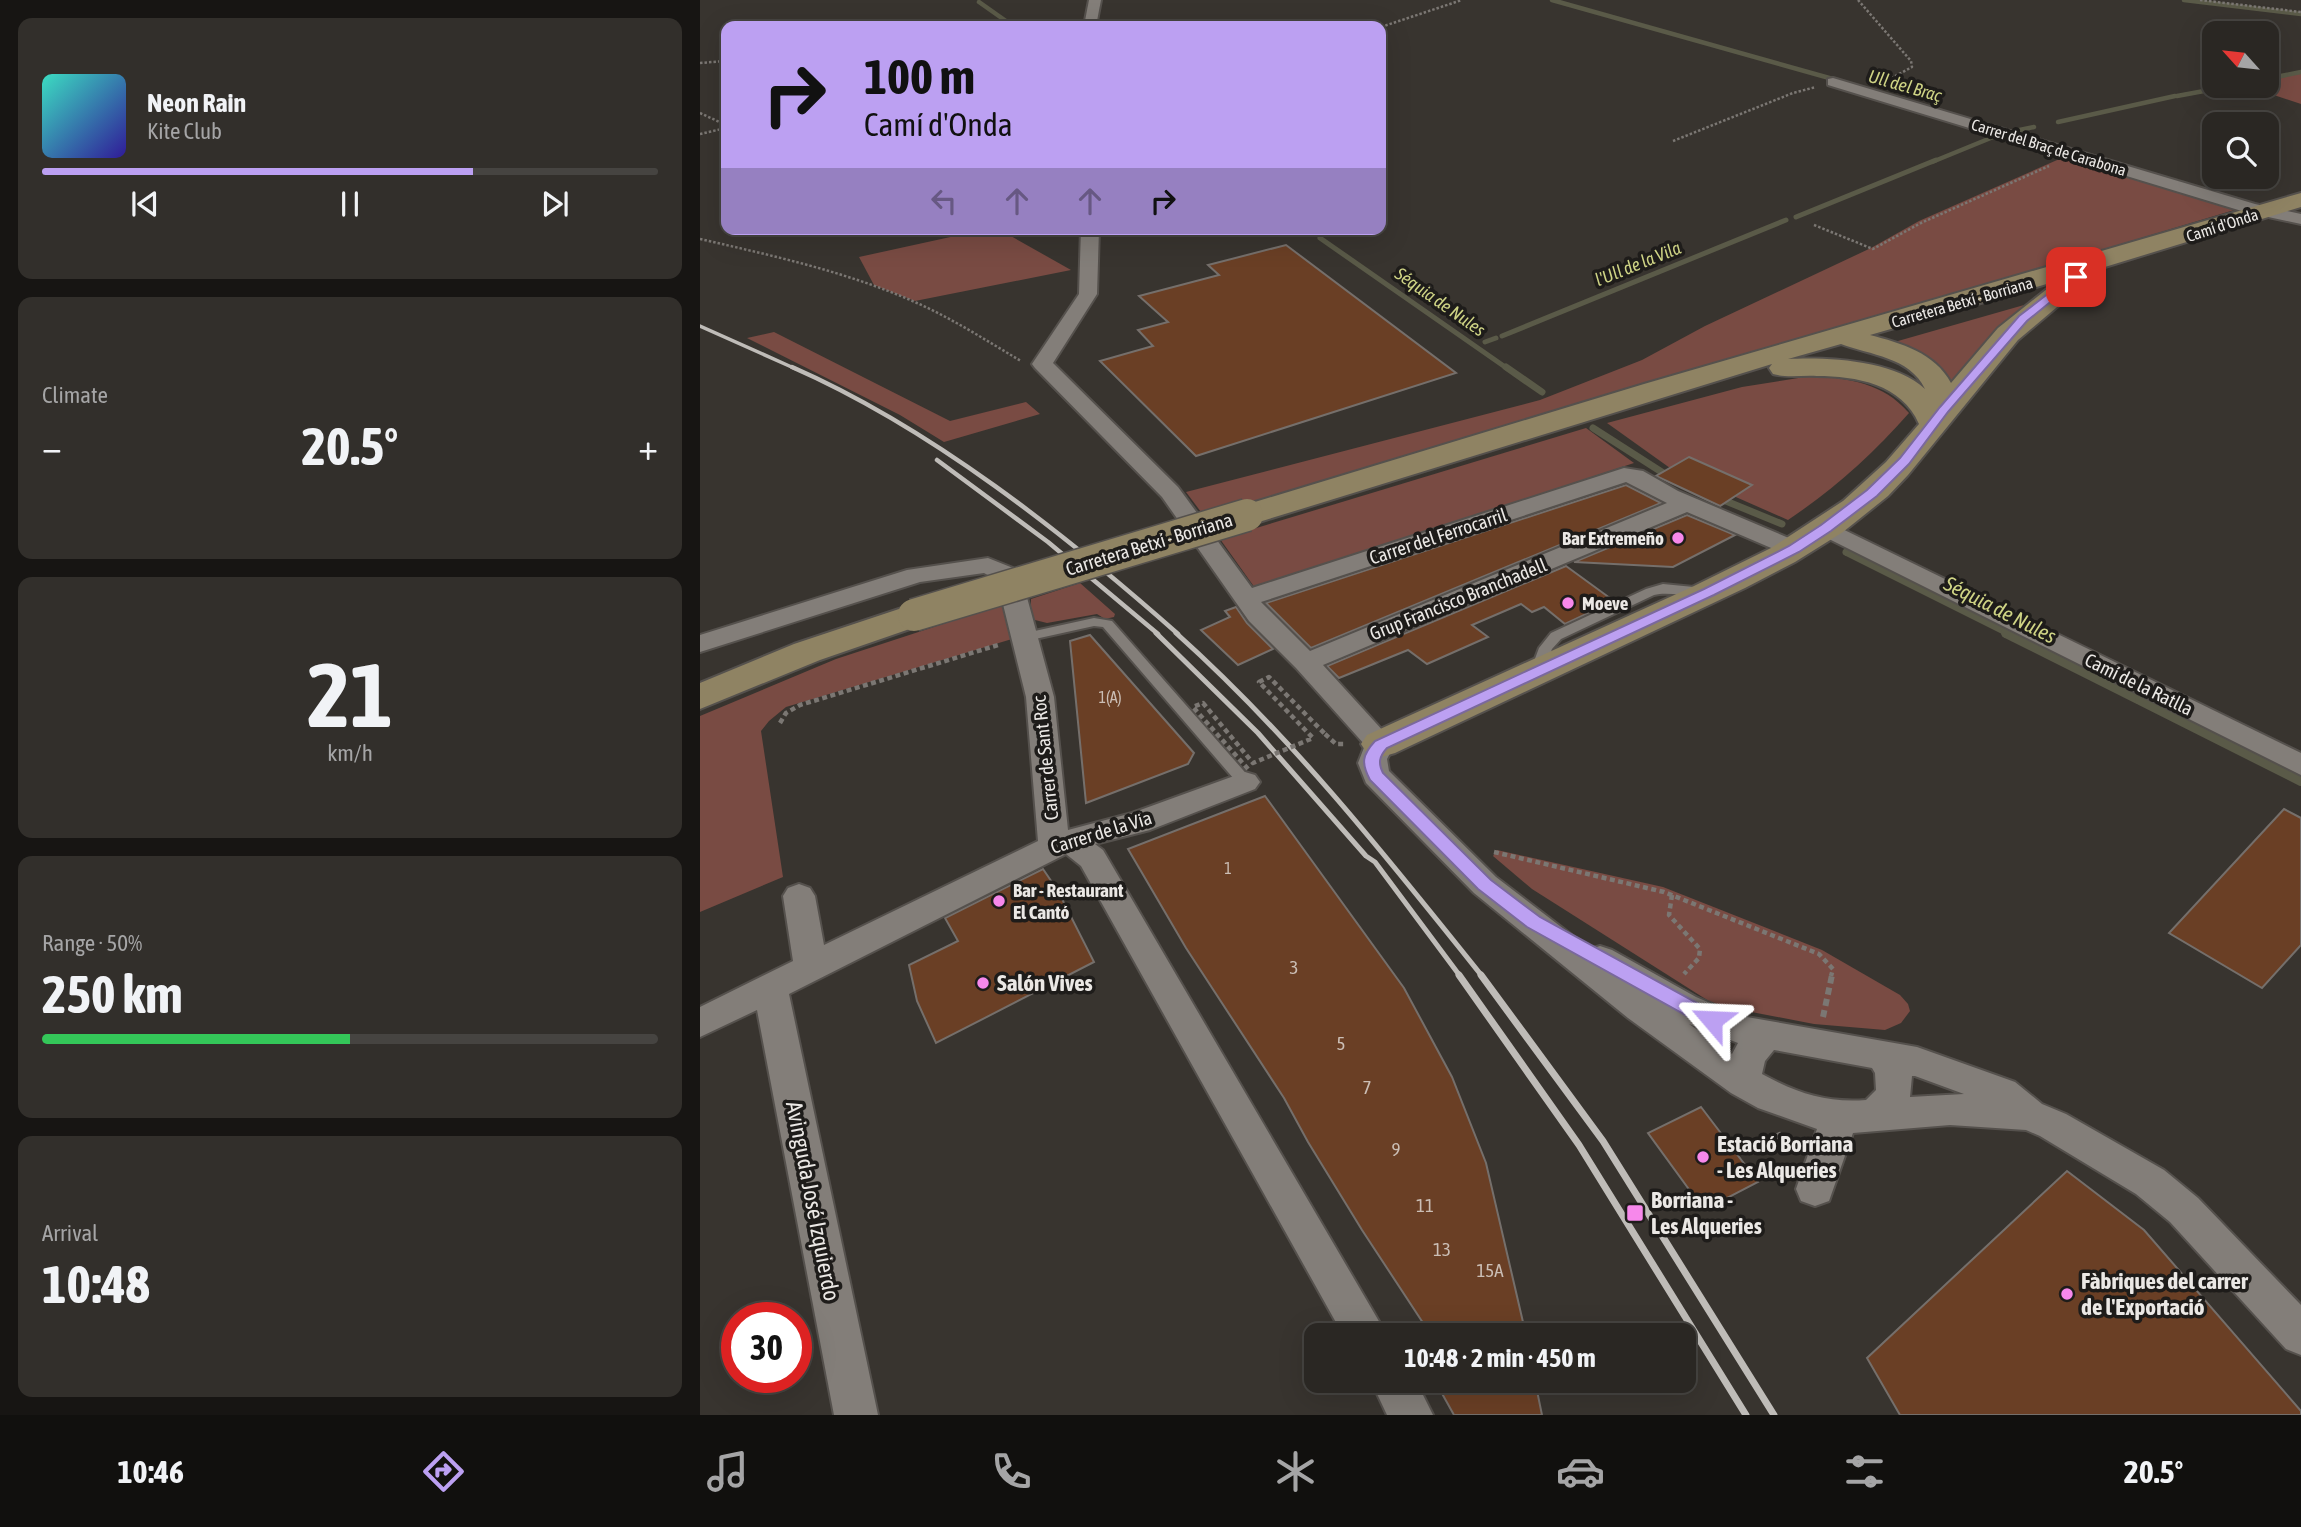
<!DOCTYPE html>
<meta charset="utf-8">
<style>
:root{--surface:#2a2723;--page:#322f2b;--text:#f1f3f6;--muted:#a5a5a6;--line:#464441;--accent:#bca0f2}
body{margin:0;font-family:"Asap Condensed",sans-serif;background:var(--page);color:var(--text);height:100vh;display:flex;flex-direction:column;font-size:26px;white-space:nowrap}
*{box-sizing:border-box;margin:0}
p{font-size:23px;color:var(--muted)}
.icon{flex:none;width:38px;height:38px;fill:none;stroke:currentColor;stroke-width:2;stroke-linecap:round;stroke-linejoin:round}
.map{position:relative;flex:1;overflow:hidden}
.drawer{display:flex;flex-direction:column;gap:18px;padding:18px;background:#171513;width:700px}
.drawer>*{flex:none}
.guide{position:absolute;left:21px;top:21px;width:665px;height:214px;border-radius:14px;box-shadow:0 7px 28px #0002,0 0 0 2px var(--line);background:#bca0f2;color:#111;overflow:hidden}
.needle{width:46px;rotate:297deg}
.tools{position:absolute;left:1502px;top:21px;display:grid;gap:14px}
.tools a{display:grid;place-items:center;width:77px;height:77px;border-radius:14px;background:var(--surface);box-shadow:0 7px 28px #0002,0 0 0 2px var(--line);font-size:35px}
.speed{position:absolute;left:21px;top:1302px;display:flex;gap:14px;font-size:35px;font-weight:700;text-align:center}
.speed>*{display:grid;place-content:center;width:91px;height:91px;border-radius:50%;background:var(--surface);box-shadow:0 7px 28px #0002,0 0 0 2px var(--line);line-height:1}
.speed .limit{border:10px solid #d22;background:#fff;color:#111}
.pin{position:absolute;display:grid;place-items:center;width:60px;height:60px;color:#fff;margin:-30px;border-radius:14px;box-shadow:0 4px 10px #0006}
.me{position:absolute;width:77px;margin:-38px;rotate:296deg;stroke-linejoin:round;filter:drop-shadow(0 0 5px #0008)}
.turn{display:flex;align-items:center;gap:24px;height:147px;padding:0 28px;font-size:32px}
.turn .icon{width:91px;height:91px;stroke-width:2.5}
.turn b{display:block;font-size:49px;line-height:60px}
.lanes{display:flex;align-items:center;height:66px;padding:0 28px;background:#0003;justify-content:center;gap:35px;direction:ltr}
.lanes .off{opacity:.35}
.big{font-size:52px;font-weight:700;line-height:1.1}
.drawer .widget{flex:1;display:flex;flex-direction:column;justify-content:center;gap:10px;min-width:0;padding:0 24px;border-radius:14px;background:var(--page)}
.drawer .dial{align-items:center;gap:0}
.dial b{font-size:91px;line-height:1}
.song{display:flex;align-items:center;gap:21px}
.cover{width:84px;height:84px;border-radius:10px;background:linear-gradient(135deg,hsl(170 70% 55%),hsl(250 70% 35%))}
.played{height:7px;border-radius:4px;background:linear-gradient(90deg,var(--accent) 70%,var(--line) 70%)}
.keys{display:flex;justify-content:space-around;direction:ltr}
.heat{display:flex;justify-content:space-between;align-items:center;font-size:38px;direction:ltr}
.charge{height:10px;border-radius:5px;background:linear-gradient(90deg,#34c759 50%,var(--line) 0)}
.trip{position:absolute;left:604px;top:1323px;width:392px;height:70px;border-radius:14px;background:var(--surface);box-shadow:0 7px 28px #0002,0 0 0 2px var(--line);font-weight:700;line-height:70px;text-align:center}
.tabs{display:flex;height:112px;justify-content:space-around;align-items:center;background:#11100e;color:var(--muted)}
.tabs .icon{width:49px;height:49px}
.tabs .selected{color:var(--accent)}
.tabs b{font-size:32px;color:var(--text)}
main{display:flex;flex:1;min-height:0}
.map>svg:first-child{display:block}
.green{fill:#794b43}
.lines{fill:none;stroke-linecap:round;stroke-linejoin:round}
.stream-far3{stroke:#5a5a48;stroke-width:4.5}
.stream-far2{stroke:#5a5a48;stroke-width:5}
.stream-far1{stroke:#5a5a48;stroke-width:7}
.stream{stroke:#5a5a48;stroke-width:10}
.building{fill:#6a3f25;stroke:#756f6b;stroke-width:2}
.lane-casing{stroke:#55514d;stroke-width:4}
.street-casing{stroke:#55514d;stroke-width:4}
.secondary-casing{stroke:#55514d;stroke-width:4}
.path-far2{stroke:#7b7773;stroke-width:2.5;stroke-dasharray:2.5 2;stroke-linecap:butt}
.path-far1{stroke:#7b7773;stroke-width:4.5;stroke-dasharray:5 3.5;stroke-linecap:butt}
.path{stroke:#7b7773;stroke-width:6;stroke-dasharray:7 4.5;stroke-linecap:butt}
.lane{fill:#837e79;fill-rule:evenodd}
.street{fill:#837e79;fill-rule:evenodd}
.secondary{fill:#8f8363;fill-rule:evenodd}
.rail-far3{stroke:#bfbcb8;stroke-width:3.5}
.rail-far2{stroke:#bfbcb8;stroke-width:4.5}
.rail-far1{stroke:#bfbcb8;stroke-width:5}
.rail{stroke:#bfbcb8;stroke-width:7}
.secondary-bridge-casing{stroke:#55514d;stroke-width:35;stroke-linecap:butt}
.path-bridge{stroke:#7b7773;stroke-width:4.5;stroke-dasharray:5 3.5;stroke-linecap:butt}
.secondary-bridge{stroke:#8f8363;stroke-width:32}
.route{fill:#bca0f2;stroke:#7a689d;stroke-width:2}
.poi-dot{fill:#f788eb;stroke:#1e1c1a;stroke-width:2.5}
.labels{text-anchor:middle;stroke-width:7;stroke-linejoin:round;paint-order:stroke}
.far-street-label{font-size:16px;fill:#ebe8e5;stroke:#1e1c1a}
.number-label{font-size:16px;fill:#cbbeb5}
.far-water-label{font-size:18px;font-style:italic;fill:#cfd485;stroke:#1e1c1a}
.street-label{font-size:19px;fill:#ebe8e5;stroke:#1e1c1a}
.poi-label{font-size:19px;font-weight:bold;fill:#ebe8e5;stroke:#1e1c1a;text-anchor:start}
.near-number-label{font-size:19px;fill:#cbbeb5}
.water-label{font-size:21px;font-style:italic;fill:#cfd485;stroke:#1e1c1a}
.near-poi-label{font-size:23px;font-weight:bold;fill:#ebe8e5;stroke:#1e1c1a;text-anchor:start}
.near-street-label{font-size:23px;fill:#ebe8e5;stroke:#1e1c1a}
</style>
<main>
<section class="drawer">
<div class="widget">
<div class="song"><i class="cover"></i><div><b>Neon Rain</b><p>Kite Club</p></div></div>
<div class="played"></div>
<div class="keys"><svg class="icon" aria-label="previous" viewBox="0 0 24 24"><path d="M18 5L8 12l10 7zM5 5v14"/></svg><svg class="icon" aria-label="pause" viewBox="0 0 24 24"><path d="M8 5v14M16 5v14"/></svg><svg class="icon" aria-label="next" viewBox="0 0 24 24"><path d="M6 5l10 7-10 7zM19 5v14"/></svg></div>
</div>
<div class="widget"><p>Climate</p>
<div class="heat"><a>−</a><b class="big">20.5°</b><a>+</a></div>
</div>
<div class="widget dial"><b>21</b><p>km/h</p></div>
<div class="widget"><p>Range · 50%</p><b class="big">250 km</b><div class="charge"></div></div>
<div class="widget"><p>Arrival</p><b class="big">10:48</b></div>
</section>
<div class="map">
<svg width="1601" height="1415" viewBox="0 0 1601 1415">
<rect width="100%" height="100%" fill="#38342f"/>
<!-- green -->
<g class="green">
<polygon points="1601,71 1601,104 1547,86 1566,86 1566,78"/>
<polygon points="1364,157 1541,208 1411,247 1421,252 507,520 486,492 840,400 942,360 1005,326 1171,248 1219,221"/>
<polygon points="287,229 309,235 371,270 215,301 174,285 159,257"/>
<polygon points="1324,305 1251,384 1191,343"/>
<polygon points="74,332 250,421 326,402 340,414 244,442 200,415 47,338"/>
<path d="M1111,376C1149,378 1183,383 1209,413C1172,455 1134,489 1088,520L970,468L907,423L1042,387Z"/>
<polygon points="886,428 934,463 555,588 520,539"/>
<polygon points="380,583 415,614 414,617 405,619 397,614 347,623 331,619 331,599"/>
<polygon points="304,604 312,639 86,707 69,721 61,731 83,877 0,912 0,716 136,659"/>
<polygon points="797,850 963,887 1122,950 1200,995 1208,1004 1210,1011 1201,1023 1185,1030 1114,1024 1015,1005 832,889 793,856"/>
</g>
<g class="lines">
<!-- stream-far3 -->
<g class="stream-far3">
<polyline points="852,0 1140,81"/>
<polyline points="1484,0 1601,14"/>
<polyline points="279,2 313,26"/>
<polyline points="1566,79 1601,72"/>
<polyline points="1477,96 1531,86"/>
<polyline points="1358,122 1475,96"/>
<polyline points="1310,132 1334,127"/>
<polyline points="1232,162 1298,135"/>
</g>
<!-- stream-far2 -->
<g class="stream-far2">
<polyline points="1096,217 1236,160"/>
<polyline points="620,238 808,369"/>
<polyline points="802,336 1086,220"/>
<polyline points="785,342 796,338"/>
</g>
<!-- stream-far1 -->
<g class="stream-far1">
<polyline points="806,367 842,392"/>
<polyline points="893,428 971,478"/>
<polyline points="1016,497 1082,524"/>
<polyline points="1146,552 1310,634"/>
</g>
<!-- stream -->
<g class="stream">
<polyline points="1306,633 1438,699"/>
<polyline points="1440,700 1601,781"/>
</g>
</g>
<!-- building -->
<g class="building">
<polygon points="586,245 756,373 496,456 400,361 453,346 438,330 468,322 439,296 519,275 508,265"/>
<polygon points="989,457 1052,485 1020,506 956,476"/>
<polygon points="926,485 961,503 611,648 566,603"/>
<polygon points="987,515 1035,535 973,567 874,562"/>
<polygon points="866,566 914,601 865,624 844,607 832,612 821,604 772,625 788,637 727,664 708,650 639,678 627,666"/>
<polygon points="536,607 547,623 573,649 538,665 501,630 530,617 525,611"/>
<polygon points="390,635 494,753 488,764 386,803 370,641"/>
<polygon points="565,796 704,988 752,1077 786,1163 826,1335 731,1335 662,1230 608,1142 584,1098 486,948 428,849"/>
<polygon points="1584,809 1601,818 1601,945 1562,988 1469,933"/>
<polygon points="343,869 358,891 394,962 236,1043 217,1001 209,965 258,941 245,918"/>
<polygon points="1001,1107 1058,1182 1004,1210 948,1133"/>
<polygon points="1367,1171 1444,1230 1601,1411 1601,1415 1200,1415 1167,1358"/>
<polygon points="735,1381 835,1381 842,1415 754,1415"/>
</g>
<g class="lines">
<defs>
<g id="lane">
<path d="M963,584L1004,588L1010,592C999,601 971,590 954,595L861,639L852,649L842,675H832L830,672L839,648L851,633L946,589Z"/>
<polygon points="394,618 412,621 550,778 552,782 550,786 540,786 403,627 394,626 326,641 319,637 321,634"/>
</g>
<g id="street">
<polygon points="389,0 401,0 396,26 384,26"/>
<polygon points="1133,78 1555,204 1601,214 1601,224 1545,212 1128,85 1128,79"/>
<path d="M381,229H399L397,294L353,363L478,487L552,588L924,468L943,471L978,491L1103,544L1106,549L1103,554L1094,556L1085,554L987,512L623,665L695,744L687,759L689,771L796,877L890,949L900,946L912,950L996,997L1041,1016L1217,1047L1315,1082L1342,1104L1366,1114L1464,1170L1498,1198L1601,1305V1355L1586,1349L1470,1222L1436,1194L1340,1136L1326,1130L1250,1125L1153,1133L1129,1201L1115,1206L1101,1201L1096,1189L1117,1129L1058,1108L1031,1093L928,1018L774,893L666,783L658,763L665,745L596,668L549,621L462,497L335,368L332,364L379,294ZM926,482L967,503L610,651L561,602ZM989,1024L1038,1043L1032,1054ZM1074,1050L1172,1068L1175,1073L1176,1090L1166,1100C1126,1103 1097,1093 1062,1074L1065,1061ZM1212,1076H1215L1264,1094L1210,1097Z"/>
<polygon points="1126,521 1601,753 1601,775 1117,533 1114,528 1117,523"/>
<polygon points="288,558 313,568 322,579 354,697 368,830 432,813 545,772 555,775 560,782 555,789 450,830 395,844 403,850 687,1335 643,1335 381,866 366,854 89,994 178,1415 134,1415 57,1010 0,1037 0,1007 93,961 83,896 88,888 99,884 110,888 115,896 124,945 338,841 326,697 297,580 284,573 220,582 0,652 0,635 207,570"/>
<polygon points="671,1381 716,1381 733,1415 687,1415"/>
</g>
<g id="secondary">
<path d="M1601,193V207L1382,274L1387,280L1383,285L1318,340L1208,475L1188,496L1143,532L1095,562L1045,588L695,753L681,757L667,753L661,744L667,735L994,586L1071,548L1143,501L1186,462L1219,424C1202,384 1156,376 1117,376C1102,375 1087,378 1073,374L1069,368L1072,364L559,522L547,525L535,522L531,515L535,508L944,384ZM1357,281L1298,328L1251,383C1235,353 1201,343 1170,335ZM1141,344C1170,355 1210,357 1225,389C1194,360 1128,357 1088,359Z"/>
<polygon points="214,604 227,607 232,615 227,623 120,660 0,709 0,683 94,644"/>
</g>
</defs>
<!-- lane casing -->
<use href="#lane" class="lane-casing"/>
<!-- street casing -->
<use href="#street" class="street-casing"/>
<!-- secondary casing -->
<use href="#secondary" class="secondary-casing"/>
<!-- path-far2 -->
<g class="path-far2">
<polyline points="1158,0 1211,61 1212,67 1188,80"/>
<polyline points="1500,0 1601,12"/>
<polyline points="681,27 762,0"/>
<polyline points="0,63 26,61"/>
<polyline points="0,113 26,125"/>
<polyline points="0,134 26,128"/>
<polyline points="973,141 1093,93 1116,87"/>
<polyline points="1114,225 1173,249 1221,223 1349,166"/>
<path d="M0,239C74,256 148,272 217,303C253,319 287,341 321,361"/>
</g>
<!-- path-far1 -->
<g class="path-far1">
<polyline points="80,723 86,713 100,705 298,645"/>
<polyline points="625,734 636,744 644,744"/>
<polyline points="794,852 964,892 1119,954 1133,969 1131,976"/>
<polyline points="972,895 969,915 1000,949 999,958 984,974"/>
</g>
<!-- path -->
<g class="path">
<polyline points="1123,1017 1132,975"/>
<polyline points="1044,1152 1084,1133"/>
</g>
<!-- lane -->
<use href="#lane" class="lane"/>
<!-- street -->
<use href="#street" class="street"/>
<!-- secondary -->
<use href="#secondary" class="secondary"/>
<!-- rail-far3 -->
<polyline class="rail-far3" points="0,326 96,369"/>
<!-- rail-far2 -->
<g class="rail-far2">
<path d="M92,367C231,428 365,534 478,634"/>
<polyline points="237,460 348,542 458,634"/>
</g>
<!-- rail-far1 -->
<g class="rail-far1">
<polyline points="456,633 558,733 666,856 675,862 760,976"/>
<path d="M476,633C591,736 686,856 782,976"/>
</g>
<!-- rail -->
<g class="rail">
<polyline points="759,975 879,1145 1046,1415"/>
<polyline points="781,975 903,1141 1074,1415"/>
</g>
<defs>
<polyline id="secondary-bridge" points="214,615 547,515"/>
</defs>
<!-- secondary-bridge casing -->
<use href="#secondary-bridge" class="secondary-bridge-casing"/>
<!-- path-bridge -->
<polyline class="path-bridge" points="548,769 493,707 503,703 553,763 613,738 559,682 569,677 625,734"/>
<!-- secondary-bridge -->
<use href="#secondary-bridge" class="secondary-bridge"/>
</g>
<!-- route -->
<path class="route" d="M1372,275L1381,277L1327,321L1248,412L1209,464L1177,496L1131,531L1099,552L1014,595L687,748C679,757 678,763 683,773L791,880L840,917L1019,1015L1022,1020L1019,1026L1012,1028L1005,1026L827,927L778,889L670,780C661,763 662,755 675,741L1004,589L1089,546L1121,525L1167,490L1200,458L1240,407L1319,316Z"/>
<!-- markers -->
<g class="poi-dot">
<circle cx="978" cy="538" r="7"/>
<circle cx="868" cy="603" r="7"/>
<circle cx="299" cy="901" r="7"/>
<circle cx="283" cy="983" r="7"/>
<circle cx="1003" cy="1157" r="7"/>
<rect x="926" y="1204" width="18" height="18" rx="3.5"/>
<circle cx="1367" cy="1294" r="7"/>
</g>
<g class="labels">
<!-- far-street labels -->
<g class="far-street-label">
<text transform="translate(1349 147) rotate(17)" y="6">Carrer del Braç de Carabona</text>
<text transform="translate(1522 225) rotate(-18)" y="6">Camí d'Onda</text>
<text transform="translate(1262 302) rotate(-16)" y="6">Carretera Betxí - Borriana</text>
</g>
<!-- number labels -->
<g class="number-label">
<text x="410" y="703">1(A)</text>
<text x="528" y="874">1</text>
</g>
<!-- far-water labels -->
<g class="far-water-label">
<text transform="translate(1205 86) rotate(16)" y="6">Ull del Braç</text>
<text transform="translate(938 264) rotate(-22)" y="6">l'Ull de la Vila</text>
<text transform="translate(740 302) rotate(35)" y="6">Séquia de Nules</text>
</g>
<!-- street labels -->
<g class="street-label">
<text transform="translate(738 536) rotate(-18)" y="7">Carrer del Ferrocarril</text>
<text transform="translate(449 544) rotate(-17)" y="7">Carretera Betxí - Borriana</text>
<text transform="translate(758 599) rotate(-22)" y="7">Grup Francisco Branchadell</text>
<text transform="translate(1439 684) rotate(26)" y="7">Camí de la Ratlla</text>
<text transform="translate(345 758) rotate(-96)" y="7">Carrer de Sant Roc</text>
<text transform="translate(401 832) rotate(-17)" y="7">Carrer de la Via</text>
</g>
<!-- poi labels -->
<g class="poi-label">
<text x="964" y="545" text-anchor="end">Bar Extremeño</text>
<text x="882" y="610">Moeve</text>
<text x="313" y="897">Bar - Restaurant<tspan x="313" dy="22">El Cantó</tspan></text>
</g>
<!-- near-number labels -->
<g class="near-number-label">
<text x="594" y="974">3</text>
<text x="641" y="1050">5</text>
<text x="667" y="1094">7</text>
<text x="696" y="1156">9</text>
<text x="725" y="1212">11</text>
<text x="742" y="1256">13</text>
<text x="790" y="1277">15A</text>
</g>
<!-- water labels -->
<g class="water-label">
<text transform="translate(1300 610) rotate(27)" y="7">Séquia de Nules</text>
</g>
<!-- near-poi labels -->
<g class="near-poi-label">
<text x="297" y="991">Salón Vives</text>
<text x="1017" y="1152">Estació Borriana<tspan x="1017" dy="26">- Les Alqueries</tspan></text>
<text x="951" y="1208">Borriana -<tspan x="951" dy="26">Les Alqueries</tspan></text>
<text x="1381" y="1289">Fàbriques del carrer<tspan x="1381" dy="26">de l'Exportació</tspan></text>
</g>
<!-- near-street labels -->
<g class="near-street-label">
<text transform="translate(113 1201) rotate(79)" y="8">Avinguda José Izquierdo</text>
</g>
</g>
</svg>
<div class="tools">
<a><svg class="needle" viewBox="-14 -14 28 28"><path d="M0-13l5 13h-10z" fill="#e53935"/><path d="M0 13l5-13h-10z" fill="#a5a5a6"/></svg></a>
<a><svg class="icon" aria-label="search" viewBox="0 0 24 24"><circle cx="10" cy="10" r="6"/><path d="M15 15l6 6"/></svg></a>
</div>
<div class="speed"><div class="limit">30</div></div>
<div class="pin" style="left:1376px;top:277px;background:#d93025"><svg class="icon" aria-label="arrive" viewBox="0 0 24 24"><path d="M6 21V4h12l-3 4 3 4H6"/></svg></div>
<svg class="me" style="left:1012px;top:1020px" viewBox="-20 -20 40 40"><path d="M0-17L14 15 0 8-14 15z" fill="#bca0f2" stroke="#fff" stroke-width="4"/></svg>
<div class="trip">10:48 · 2 min · 450 m</div>
<div class="guide">
<div class="turn"><svg class="icon" aria-label="right" viewBox="0 0 24 24"><path d="M7 20v-9h11M14 6l5 5-5 5"/></svg><div><b>100 m</b>Camí d'Onda</div></div>
<div class="lanes"><svg class="icon off" aria-label="left" viewBox="0 0 24 24"><path d="M17 20v-9H6M10 6l-5 5 5 5"/></svg><svg class="icon off" aria-label="ahead" viewBox="0 0 24 24"><path d="M12 20V5M6 11l6-6 6 6"/></svg><svg class="icon off" aria-label="ahead" viewBox="0 0 24 24"><path d="M12 20V5M6 11l6-6 6 6"/></svg><svg class="icon" aria-label="right" viewBox="0 0 24 24"><path d="M7 20v-9h11M14 6l5 5-5 5"/></svg></div>
</div>
</div>
</main>
<nav class="tabs">
<b>10:46</b>
<svg class="icon selected" aria-label="directions" viewBox="0 0 24 24"><path d="M12 3l9 9-9 9-9-9zM9 14v-3h6M13 9l2 2-2 2"/></svg>
<svg class="icon" aria-label="music" viewBox="0 0 24 24"><path d="M9 18V5l10-2v13"/><circle cx="6" cy="18" r="3"/><circle cx="16" cy="16" r="3"/></svg>
<svg class="icon" aria-label="phone" viewBox="0 0 24 24"><path d="M5 4h4l2 5-3 2q2 4 5 5l2-3 5 2v4C11 20 4 13 5 4z"/></svg>
<svg class="icon" aria-label="climate" viewBox="0 0 24 24"><path d="M12 3v18M4 7l16 10M4 17L20 7"/></svg>
<svg class="icon" aria-label="car" viewBox="0 0 24 24"><path d="M5 17H2v-5l4-1 3-4h7l3 4 3 1v5h-3M9 17h6M6 11h13"/><circle cx="7" cy="17" r="2"/><circle cx="17" cy="17" r="2"/></svg>
<svg class="icon" aria-label="filters" viewBox="0 0 24 24"><path d="M4 7h16M4 17h16"/><circle cx="9" cy="7" r="2"/><circle cx="15" cy="17" r="2"/></svg>
<b>20.5°</b>
</nav>
